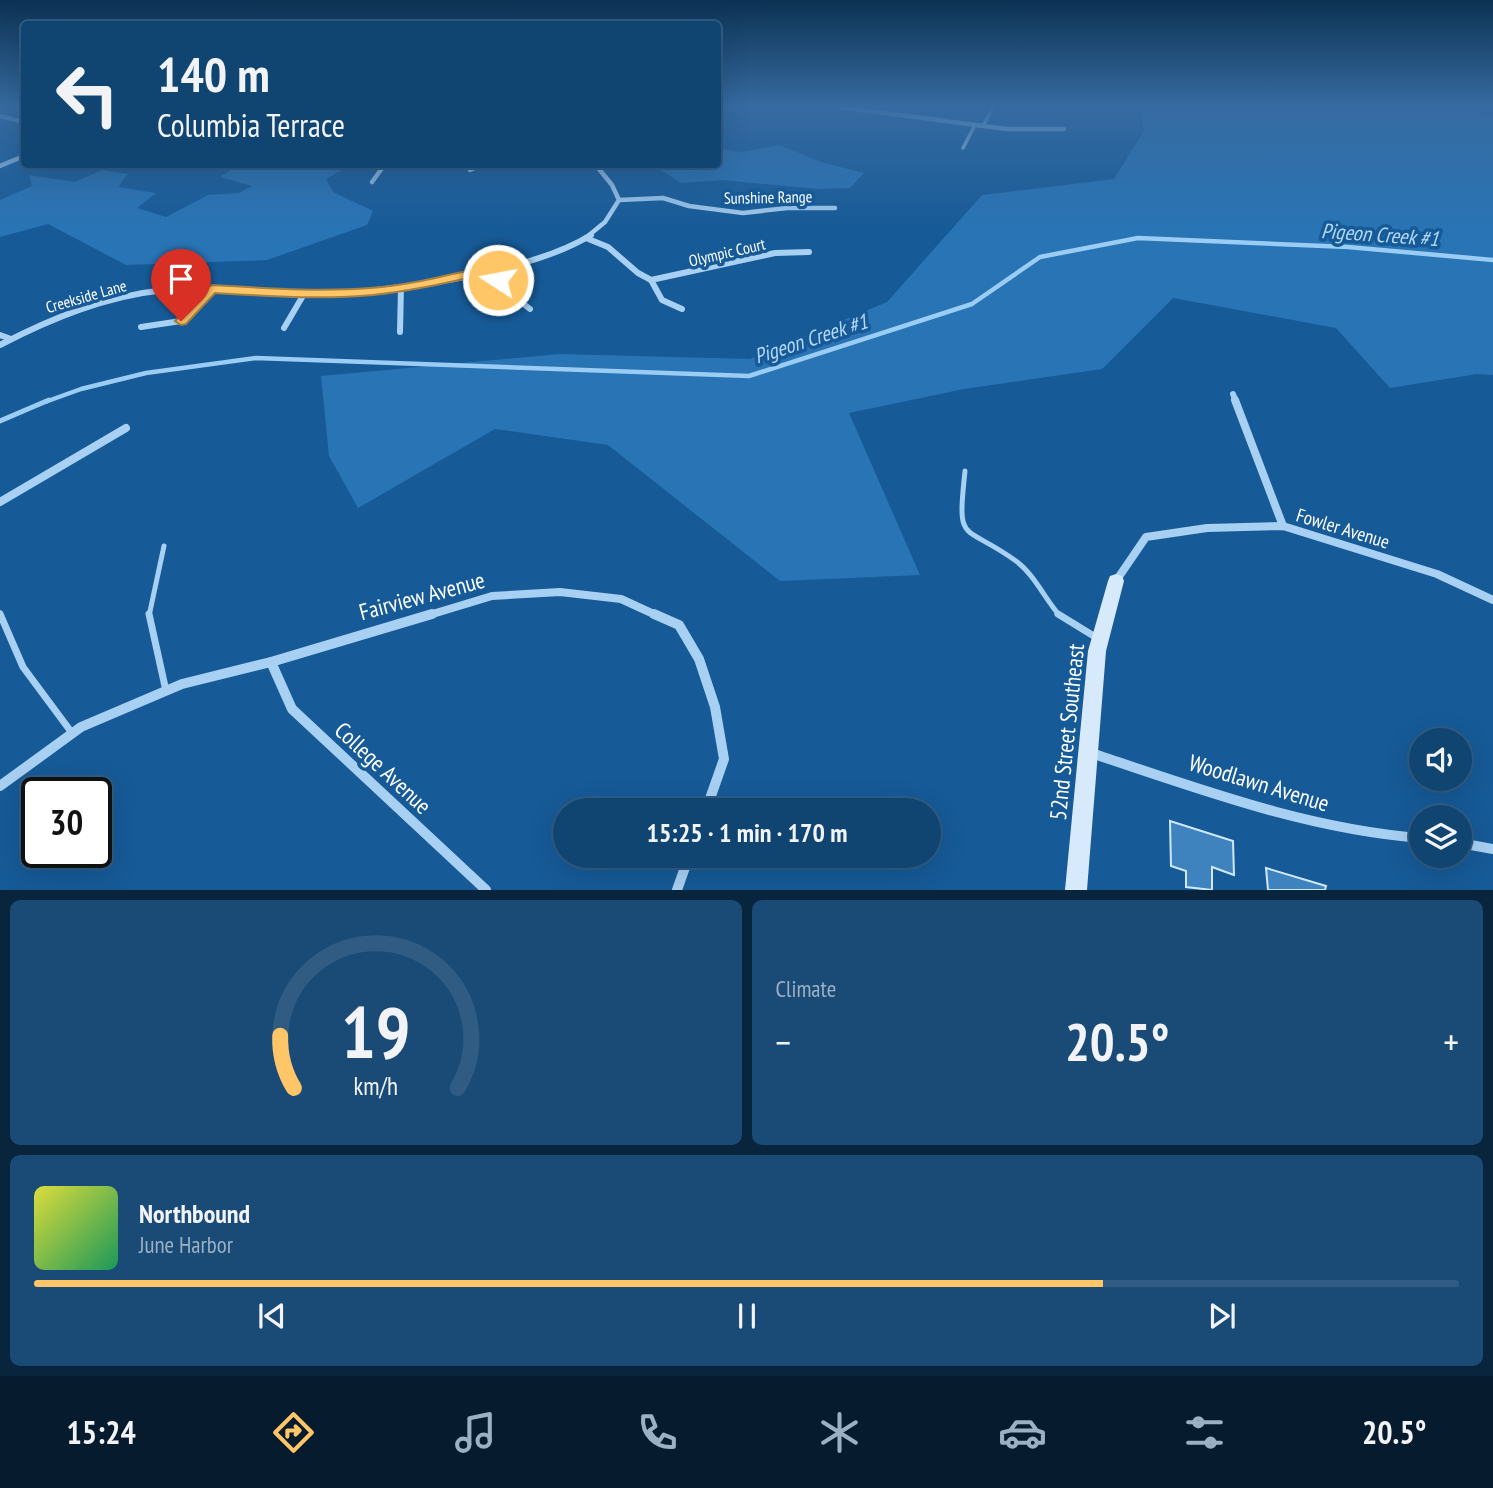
<!DOCTYPE html>
<meta charset="utf-8">
<style>
:root{--surface:#104471;--page:#194b76;--text:#f1f3f6;--muted:#9cb0c3;--line:#305c84;--accent:#ffc668}
body{margin:0;font-family:"PT Sans Narrow",sans-serif;background:var(--page);color:var(--text);height:100vh;display:flex;flex-direction:column;font-size:26px;white-space:nowrap}
*{box-sizing:border-box;margin:0}
p{font-size:23px;color:var(--muted)}
.icon{flex:none;width:38px;height:38px;fill:none;stroke:currentColor;stroke-width:2;stroke-linecap:round;stroke-linejoin:round}
.map{position:relative;height:890px;overflow:hidden}
.sheet{display:flex;flex-direction:column;gap:10px;padding:10px;background:#09253e;flex:1}
.sheet>*{flex:none}
.top-card{position:absolute;left:21px;top:21px;width:700px;height:147px;border-radius:7px;box-shadow:0 7px 28px #0002,0 0 0 2px var(--line);background:#104471;color:var(--text);overflow:hidden}
.fabs{position:absolute;left:1409px;top:728px;display:grid;gap:14px}
.fabs a{display:grid;place-items:center;width:63px;height:63px;border-radius:50%;background:var(--surface);box-shadow:0 7px 28px #0002,0 0 0 2px var(--line);font-size:35px}
.speed{position:absolute;left:21px;top:777px;display:flex;gap:14px;font-size:35px;font-weight:700;text-align:center}
.speed>*{display:grid;place-content:center;width:91px;height:91px;border-radius:50%;background:var(--surface);box-shadow:0 7px 28px #0002,0 0 0 2px var(--line);line-height:1}
.speed .limit{border:4px solid #111;border-radius:10px;background:#fff;color:#111}
.pin{position:absolute;display:grid;place-items:center;width:60px;height:60px;color:#fff;margin:-72px -30px;border-radius:50% 50% 50% 0;rotate:-45deg;box-shadow:0 0 7px #0007}
.pin .icon{rotate:45deg}
.me{position:absolute;width:77px;margin:-38px;rotate:281deg;stroke-linejoin:round;filter:drop-shadow(0 0 5px #0008)}
.turn{display:flex;align-items:center;gap:24px;height:147px;padding:0 21px;font-size:32px}
.turn .icon{width:91px;height:91px;stroke-width:2.5}
.turn b{display:block;font-size:49px;line-height:60px}
.big{font-size:52px;font-weight:800;line-height:1.1}
.sheet .widget{flex:1;display:flex;flex-direction:column;justify-content:center;gap:10px;min-width:0;padding:0 24px;border-radius:10px;background:var(--page)}
.sheet .dial{align-items:center;gap:0}
.dial svg{height:182px;overflow:visible;fill:none;stroke:var(--line);stroke-width:7;stroke-linecap:round;text-anchor:middle}
.dial text{fill:var(--text);stroke:none}
.song{display:flex;align-items:center;gap:21px}
.cover{width:84px;height:84px;border-radius:10px;background:linear-gradient(135deg,hsl(60 70% 55%),hsl(150 70% 35%))}
.played{height:7px;border-radius:4px;background:linear-gradient(90deg,var(--accent) 75%,var(--line) 75%)}
.keys{display:flex;justify-content:space-around;direction:ltr}
.heat{display:flex;justify-content:space-between;align-items:center;font-size:38px;direction:ltr}
.sheet .tiles{flex:1;display:grid;gap:10px;grid-template-columns:1fr 1fr}
.widget:last-child{grid-column:span 2}
.trip{position:absolute;left:553px;top:798px;width:388px;height:70px;border-radius:35px;background:var(--surface);box-shadow:0 7px 28px #0002,0 0 0 2px var(--line);font-weight:800;line-height:70px;text-align:center}
.tab-bar{display:flex;height:112px;justify-content:space-around;align-items:center;background:#061b2d;color:var(--muted)}
.tab-bar .icon{width:49px;height:49px}
.tab-bar .active{color:var(--accent)}
.tab-bar b{font-size:32px;color:var(--text)}
.map>svg:first-child{display:block}
.green{fill:#2974b5}
.lines{fill:none;stroke-linecap:round;stroke-linejoin:round}
.stream-far1{stroke:#9accf4;stroke-width:4.5}
.stream{stroke:#9accf4;stroke-width:5}
.building{fill:#3e83be;stroke:#cfe8fc;stroke-width:2}
.lane-far2{stroke:#a8d0f2;stroke-width:3.5}
.lane-far1{stroke:#a8d0f2;stroke-width:5}
.lane{stroke:#a8d0f2;stroke-width:7}
.street-far3{stroke:#a8d0f2;stroke-width:4.5}
.street-far2{stroke:#a8d0f2;stroke-width:6}
.street-far1{stroke:#a8d0f2;stroke-width:8}
.street{stroke:#a8d0f2;stroke-width:10}
.secondary{fill:#d6eafc;fill-rule:evenodd}
.route{fill:#ffc668;stroke:#a68144;stroke-width:2}
.labels{text-anchor:middle;stroke-width:7;stroke-linejoin:round;paint-order:stroke}
.far-street-label{font-size:16px;fill:#fff;stroke:#165a97}
.street-label{font-size:19px;fill:#fff;stroke:#165a97}
.water-label{font-size:21px;font-style:italic;fill:#b4d9f8;stroke:#165a97}
.near-street-label{font-size:23px;fill:#fff;stroke:#165a97}
</style>
<div class="map">
<svg width="1493" height="890" viewBox="0 0 1493 890">
<rect width="100%" height="100%" fill="#165a97"/>
<!-- green -->
<g class="green">
<polygon points="1139,107 1403,107 1493,114 1493,375 1477,374 1390,388 1336,328 1173,298 1102,369 964,389 849,413 920,575 780,581 608,445 495,429 358,508 329,456 321,376 560,354 750,359 887,302 982,195 1114,179 1144,131"/>
<polygon points="779,145 821,162 864,173 850,188 819,189 722,180 681,183 656,167 645,165 718,164 718,148 741,152"/>
<polygon points="319,165 321,167 344,165 344,169 326,179 333,192 373,211 367,225 267,260 126,265 48,224 0,237 0,200 32,186 29,175 75,182 102,170 128,174 118,187 156,193 137,208 166,217 208,195 239,193 252,186 220,177 238,165"/>
</g>
<g class="lines">
<!-- stream-far1 -->
<polyline class="stream-far1" points="45,402 81,389 146,373 256,358 749,376 972,304 1040,257 1138,238 1348,247 1493,260"/>
<!-- stream -->
<polyline class="stream" points="0,421 49,400"/>
</g>
<!-- building -->
<g class="building">
<polygon points="1170,821 1233,841 1234,875 1212,867 1212,890 1186,887 1186,871 1171,866"/>
<polygon points="1266,868 1326,886 1325,890 1268,890"/>
</g>
<g class="lines">
<!-- lane-far2 -->
<g class="lane-far2">
<polyline points="983,126 993,107"/>
<polyline points="963,148 975,125"/>
</g>
<!-- lane-far1 -->
<g class="lane-far1">
<path d="M965,471C957,547 962,522 1016,561C1034,574 1045,599 1060,616"/>
<polyline points="0,613 1,616"/>
<polyline points="149,616 164,546"/>
</g>
<!-- lane -->
<g class="lane">
<polyline points="0,614 23,667 72,733"/>
<polyline points="149,614 166,691"/>
<polyline points="1058,614 1097,638"/>
</g>
<!-- street-far3 -->
<g class="street-far3">
<polyline points="839,107 1007,129 1064,129"/>
<polyline points="0,116 24,122"/>
<polyline points="0,166 24,156"/>
<polyline points="470,170 484,164"/>
<polyline points="372,182 385,164"/>
<polyline points="619,200 663,198 689,206 743,213 787,208 835,208"/>
<polyline points="588,236 605,222 619,200 612,185 595,164"/>
</g>
<!-- street-far2 -->
<g class="street-far2">
<polyline points="586,238 608,247 638,273 651,280 662,300 682,309"/>
<polyline points="488,270 507,291 530,309"/>
<polyline points="651,280 775,253 809,252"/>
<polyline points="141,327 181,321 212,289"/>
<polyline points="284,328 304,294"/>
<polyline points="400,332 401,287"/>
<polyline points="0,335 11,339"/>
<path d="M0,345C52,318 106,296 165,290C211,284 256,294 302,294C377,295 528,274 591,235"/>
<polyline points="1233,394 1236,402"/>
</g>
<!-- street-far1 -->
<g class="street-far1">
<polyline points="1235,400 1283,526"/>
<polyline points="0,502 126,428"/>
<polyline points="1116,581 1146,537 1207,528 1283,526 1437,574 1493,600"/>
<polyline points="426,616 492,596 560,592 621,599 658,616"/>
</g>
<!-- street -->
<g class="street">
<polyline points="654,614 679,625 699,659 715,707 724,759 706,810"/>
<polyline points="271,662 292,709 486,890"/>
<path d="M1091,753C1200,789 1306,829 1421,838"/>
<polyline points="0,786 81,727 182,684 271,662 432,614"/>
<polyline points="1460,843 1493,849"/>
<polyline points="677,890 689,856"/>
</g>
<!-- secondary -->
<polygon class="secondary" points="1116,574 1122,576 1124,581 1106,651 1087,890 1065,890 1088,651 1108,581 1110,576"/>
</g>
<!-- sky -->
<linearGradient id="sky" x2="0" y2="1"><stop stop-color="#0c3253"/><stop offset="0.46" stop-color="#366ba1"/><stop offset="1" stop-color="#366ba1" stop-opacity="0"/></linearGradient>
<rect width="1493" height="231" fill="url(#sky)"/>
<!-- route -->
<path class="route" d="M488,266L502,278V283H493L485,274C448,283 411,291 373,295C321,300 268,296 215,293L186,324L181,325L175,321L208,287L212,285C265,288 317,292 370,288C410,285 449,275 488,266Z"/>
<g class="labels">
<!-- far-street labels -->
<g class="far-street-label">
<text transform="translate(768 197) rotate(-1)" y="6">Sunshine Range</text>
<text transform="translate(727 252) rotate(-13)" y="6">Olympic Court</text>
<text transform="translate(86 296) rotate(-16)" y="6">Creekside Lane</text>
</g>
<!-- street labels -->
<g class="street-label">
<text transform="translate(1343 528) rotate(17)" y="7">Fowler Avenue</text>
</g>
<!-- water labels -->
<g class="water-label">
<text transform="translate(1380 235) rotate(4)" y="7">Pigeon Creek #1</text>
<text transform="translate(811 339) rotate(-18)" y="7">Pigeon Creek #1</text>
</g>
<!-- near-street labels -->
<g class="near-street-label">
<text transform="translate(422 596) rotate(-15)" y="8">Fairview Avenue</text>
<text transform="translate(1067 732) rotate(-84)" y="8">52nd Street Southeast</text>
<text transform="translate(383 768) rotate(43)" y="8">College Avenue</text>
<text transform="translate(1259 783) rotate(17)" y="8">Woodlawn Avenue</text>
</g>
</g>
</svg>
<div class="fabs">
<a><svg class="icon" aria-label="sound" viewBox="0 0 24 24"><path d="M4 9h4l5-4v14l-5-4H4zM17 9q2 3 0 6"/></svg></a>
<a><svg class="icon" aria-label="layers" viewBox="0 0 24 24"><path d="M12 4l9 5-9 5-9-5zM3 14l9 5 9-5"/></svg></a>
</div>
<div class="speed"><div class="limit">30</div></div>
<div class="pin" style="left:181px;top:321px;background:#d93025"><svg class="icon" aria-label="arrive" viewBox="0 0 24 24"><path d="M6 21V4h12l-3 4 3 4H6"/></svg></div>
<svg class="me" style="left:498px;top:280px" viewBox="-20 -20 40 40"><circle r="17" fill="#ffc668" stroke="#fff" stroke-width="3"/><path d="M0-11L8 9 0 5-8 9z" fill="#fff"/></svg>
<div class="trip">15:25 · 1 min · 170 m</div>
<div class="top-card">
<div class="turn"><svg class="icon" aria-label="left" viewBox="0 0 24 24"><path d="M17 20v-9H6M10 6l-5 5 5 5"/></svg><div><b>140 m</b>Columbia Terrace</div></div>
</div>
</div>
<section class="sheet">
<div class="tiles">
<div class="widget dial"><svg viewBox="0 0 100 80">
<path d="M14 69A42 42 0 1 1 86 69"/>
<path d="M14 69A42 42 0 0 1 8 46" stroke="#ffc668"/>
<text x="50" y="56" font-size="32" font-weight="700">19</text>
<text x="50" y="72" font-size="11">km/h</text>
</svg></div>
<div class="widget"><p>Climate</p>
<div class="heat"><a>−</a><b class="big">20.5°</b><a>+</a></div>
</div>
<div class="widget">
<div class="song"><i class="cover"></i><div><b>Northbound</b><p>June Harbor</p></div></div>
<div class="played"></div>
<div class="keys"><svg class="icon" aria-label="previous" viewBox="0 0 24 24"><path d="M18 5L8 12l10 7zM5 5v14"/></svg><svg class="icon" aria-label="pause" viewBox="0 0 24 24"><path d="M8 5v14M16 5v14"/></svg><svg class="icon" aria-label="next" viewBox="0 0 24 24"><path d="M6 5l10 7-10 7zM19 5v14"/></svg></div>
</div>
</div>
</section>
<nav class="tab-bar">
<b>15:24</b>
<svg class="icon active" aria-label="directions" viewBox="0 0 24 24"><path d="M12 3l9 9-9 9-9-9zM9 14v-3h6M13 9l2 2-2 2"/></svg>
<svg class="icon" aria-label="music" viewBox="0 0 24 24"><path d="M9 18V5l10-2v13"/><circle cx="6" cy="18" r="3"/><circle cx="16" cy="16" r="3"/></svg>
<svg class="icon" aria-label="phone" viewBox="0 0 24 24"><path d="M5 4h4l2 5-3 2q2 4 5 5l2-3 5 2v4C11 20 4 13 5 4z"/></svg>
<svg class="icon" aria-label="climate" viewBox="0 0 24 24"><path d="M12 3v18M4 7l16 10M4 17L20 7"/></svg>
<svg class="icon" aria-label="car" viewBox="0 0 24 24"><path d="M5 17H2v-5l4-1 3-4h7l3 4 3 1v5h-3M9 17h6M6 11h13"/><circle cx="7" cy="17" r="2"/><circle cx="17" cy="17" r="2"/></svg>
<svg class="icon" aria-label="filters" viewBox="0 0 24 24"><path d="M4 7h16M4 17h16"/><circle cx="9" cy="7" r="2"/><circle cx="15" cy="17" r="2"/></svg>
<b>20.5°</b>
</nav>
